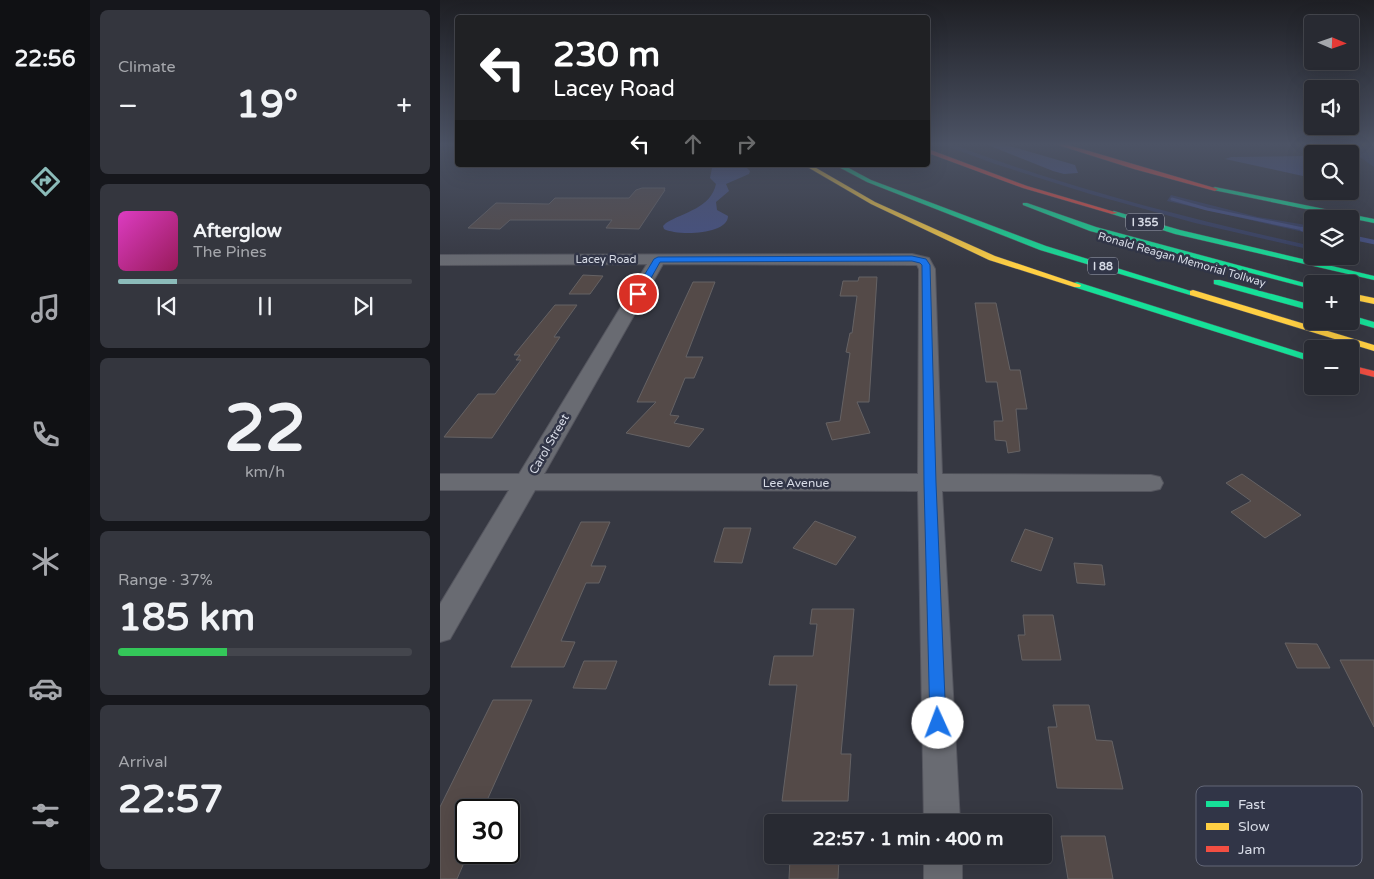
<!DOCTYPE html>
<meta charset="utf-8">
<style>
:root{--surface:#282a32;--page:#34363e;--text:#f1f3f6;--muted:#a5a7ac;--line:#44464d;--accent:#8bbbb9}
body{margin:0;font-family:"Varela Round",sans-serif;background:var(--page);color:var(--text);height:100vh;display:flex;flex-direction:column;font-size:19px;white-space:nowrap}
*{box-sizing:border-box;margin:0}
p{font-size:16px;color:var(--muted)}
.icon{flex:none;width:28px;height:28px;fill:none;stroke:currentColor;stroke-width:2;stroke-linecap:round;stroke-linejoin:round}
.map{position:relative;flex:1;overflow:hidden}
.panel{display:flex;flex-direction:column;gap:10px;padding:10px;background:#16171c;width:350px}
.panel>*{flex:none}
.hud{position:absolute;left:15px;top:15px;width:475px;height:152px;border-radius:5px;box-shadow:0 5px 20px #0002,0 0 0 1px var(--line);background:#202124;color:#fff;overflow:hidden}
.needle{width:32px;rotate:92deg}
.buttons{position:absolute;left:864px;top:15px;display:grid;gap:10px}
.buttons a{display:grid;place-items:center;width:55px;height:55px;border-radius:5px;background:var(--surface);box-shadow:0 5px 20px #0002,0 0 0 1px var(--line);font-size:25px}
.speed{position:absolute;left:15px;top:799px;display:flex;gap:10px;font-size:25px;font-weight:700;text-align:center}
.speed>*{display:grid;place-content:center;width:65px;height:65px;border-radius:50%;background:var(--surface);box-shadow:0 5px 20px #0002,0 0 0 1px var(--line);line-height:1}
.speed .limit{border:2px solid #111;border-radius:8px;background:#fff;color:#111}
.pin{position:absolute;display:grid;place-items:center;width:42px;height:42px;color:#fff;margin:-21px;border:2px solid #fff;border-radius:50%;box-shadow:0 1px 5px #0007}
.me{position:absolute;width:55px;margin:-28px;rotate:358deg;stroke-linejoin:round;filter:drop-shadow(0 0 4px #0008)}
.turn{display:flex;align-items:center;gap:18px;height:105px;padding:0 15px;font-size:22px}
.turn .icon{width:65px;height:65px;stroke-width:2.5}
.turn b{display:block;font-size:35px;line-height:42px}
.lanes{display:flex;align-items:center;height:48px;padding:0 15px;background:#0003;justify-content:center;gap:25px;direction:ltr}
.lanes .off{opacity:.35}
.big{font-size:38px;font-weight:800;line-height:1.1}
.panel .widget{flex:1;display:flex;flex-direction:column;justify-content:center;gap:8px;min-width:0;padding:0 18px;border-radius:8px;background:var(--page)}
.panel .dial{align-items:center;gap:0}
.dial b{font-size:65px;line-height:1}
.song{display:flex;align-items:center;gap:15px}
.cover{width:60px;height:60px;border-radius:8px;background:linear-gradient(135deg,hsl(310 70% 55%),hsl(330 70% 35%))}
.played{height:5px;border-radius:2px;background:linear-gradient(90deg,var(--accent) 20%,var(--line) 20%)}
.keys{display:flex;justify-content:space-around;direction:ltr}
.heat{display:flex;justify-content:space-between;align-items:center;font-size:28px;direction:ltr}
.charge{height:8px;border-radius:4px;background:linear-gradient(90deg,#34c759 37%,var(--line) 0)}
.trip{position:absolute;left:324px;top:814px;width:288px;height:50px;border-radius:5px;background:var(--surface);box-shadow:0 5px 20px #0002,0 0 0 1px var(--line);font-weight:800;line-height:50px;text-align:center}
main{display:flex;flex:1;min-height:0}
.tab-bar{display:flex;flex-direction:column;width:90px;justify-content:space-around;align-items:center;background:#101114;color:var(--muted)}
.tab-bar .icon{width:35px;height:35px}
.tab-bar .current{color:var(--accent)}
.tab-bar b{font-size:22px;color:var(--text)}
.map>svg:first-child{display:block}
.green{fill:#384063}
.water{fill:#465185}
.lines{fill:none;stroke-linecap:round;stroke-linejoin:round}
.stream-far1{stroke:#465185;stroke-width:3}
.stream{stroke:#465185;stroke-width:4.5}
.building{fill:#544a48;stroke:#656264}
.street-casing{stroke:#54555e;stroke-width:2}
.fast-casing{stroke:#54555e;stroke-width:1}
.slow-casing{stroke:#54555e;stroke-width:1}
.jam-casing{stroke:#54555e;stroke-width:1}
.street{fill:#696b72;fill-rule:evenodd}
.fast{fill:#16e098;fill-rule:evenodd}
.slow{fill:#ffcf43;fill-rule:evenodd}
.jam{fill:#f24e42;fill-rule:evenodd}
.route{fill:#1a73e8;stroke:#114b97}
.labels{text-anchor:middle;stroke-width:5;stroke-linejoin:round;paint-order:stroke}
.shield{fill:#313547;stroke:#a6aab7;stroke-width:1}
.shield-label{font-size:11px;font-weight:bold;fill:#d8dce7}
.far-street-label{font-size:11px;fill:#d8dce7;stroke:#313547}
.street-label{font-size:12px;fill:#d8dce7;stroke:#313547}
.key{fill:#313547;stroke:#636777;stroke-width:1}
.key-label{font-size:14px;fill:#d8dce7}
</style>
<main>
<nav class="tab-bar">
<b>22:56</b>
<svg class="icon current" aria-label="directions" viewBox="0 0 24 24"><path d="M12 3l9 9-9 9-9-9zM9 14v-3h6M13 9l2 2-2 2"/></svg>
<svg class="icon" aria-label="music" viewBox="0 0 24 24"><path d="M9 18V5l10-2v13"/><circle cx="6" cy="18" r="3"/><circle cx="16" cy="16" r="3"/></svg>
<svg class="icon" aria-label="phone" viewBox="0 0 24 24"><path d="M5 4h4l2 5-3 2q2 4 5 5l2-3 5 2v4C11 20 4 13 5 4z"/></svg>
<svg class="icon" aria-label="climate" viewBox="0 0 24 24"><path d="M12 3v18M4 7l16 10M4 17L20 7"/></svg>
<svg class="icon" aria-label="car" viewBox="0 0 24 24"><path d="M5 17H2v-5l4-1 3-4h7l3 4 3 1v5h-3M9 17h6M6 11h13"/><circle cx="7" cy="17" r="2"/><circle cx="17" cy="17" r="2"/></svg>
<svg class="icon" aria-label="filters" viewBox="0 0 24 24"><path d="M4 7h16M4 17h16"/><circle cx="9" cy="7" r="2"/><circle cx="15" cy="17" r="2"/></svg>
</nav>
<section class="panel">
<div class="widget"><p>Climate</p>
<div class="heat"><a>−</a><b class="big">19°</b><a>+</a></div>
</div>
<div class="widget">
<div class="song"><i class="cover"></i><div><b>Afterglow</b><p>The Pines</p></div></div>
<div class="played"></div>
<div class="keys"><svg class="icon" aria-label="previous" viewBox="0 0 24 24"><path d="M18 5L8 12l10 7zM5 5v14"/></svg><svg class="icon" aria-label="pause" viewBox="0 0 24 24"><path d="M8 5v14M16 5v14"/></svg><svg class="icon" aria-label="next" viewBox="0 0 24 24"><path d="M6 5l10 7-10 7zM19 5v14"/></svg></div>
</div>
<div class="widget dial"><b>22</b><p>km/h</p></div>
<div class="widget"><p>Range · 37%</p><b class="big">185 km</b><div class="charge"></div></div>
<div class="widget"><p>Arrival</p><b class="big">22:57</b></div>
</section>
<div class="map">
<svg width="934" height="879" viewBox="0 0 934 879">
<rect width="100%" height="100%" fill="#363842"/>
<!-- green -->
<g class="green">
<path d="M501,144H512C629,189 751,219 872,246V250L755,223L650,194L555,164Z"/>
<polygon points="902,144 934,144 934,167"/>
<polygon points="731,195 818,217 872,226 872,234 727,201"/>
</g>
<!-- water -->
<g class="water">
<polygon points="545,144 563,144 635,165 638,173 624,174 613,171"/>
<polygon points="870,156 872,157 872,178 785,159 791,157"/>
<path d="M304,165L310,171L309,174L286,184L289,191L276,202L277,210L288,216C288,235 237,236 224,229L223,226L226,223C244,212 271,208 276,184L270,178L272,168L278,165Z"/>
</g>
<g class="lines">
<!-- stream-far1 -->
<polyline class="stream-far1" points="732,199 767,209 868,230"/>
<!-- stream -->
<g class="stream">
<polyline points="862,229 872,231"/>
<polyline points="910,237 934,242"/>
</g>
</g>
<!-- building -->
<g class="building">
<polygon points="202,188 225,188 224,190 225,190 199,229 166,228 172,220 70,220 60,229 28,228 56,203 109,204 115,198 189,198 196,190"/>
<polygon points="143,275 163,276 150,294 129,294"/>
<polygon points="419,277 437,277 429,402 417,402 430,433 392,440 386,423 400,421 410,353 406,352 410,333 412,333 417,296 400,296 403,281 418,281"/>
<polygon points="253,282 275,282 246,357 263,357 254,378 245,378 230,415 239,416 234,423 264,429 249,447 186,433 216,402 197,402"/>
<polygon points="535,303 556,303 570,370 580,370 587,409 576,409 580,451 568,453 566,441 555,440 554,421 563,421 557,382 546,382"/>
<polygon points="115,305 137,305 114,337 120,337 52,438 4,437 38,394 55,394 81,360 76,360 80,355 74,355"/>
<polygon points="802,474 861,515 825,538 791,512 811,501 786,483"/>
<polygon points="375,521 416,537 396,565 353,548"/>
<polygon points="141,522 170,522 151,566 166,566 159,583 146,583 121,641 135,642 124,667 71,667"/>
<polygon points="284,528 311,528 302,563 274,562"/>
<polygon points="585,529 613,538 601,571 571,561"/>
<polygon points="634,563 662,565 665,585 637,583"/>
<polygon points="372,609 414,609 401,754 411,754 408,801 342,801 357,685 329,685 334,656 373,656 377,624 370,624"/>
<polygon points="583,615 613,615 621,660 582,660 578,635 585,635"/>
<polygon points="845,643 877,644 890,668 857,668"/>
<polygon points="900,660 934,660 934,727"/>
<polygon points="144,661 177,661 166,689 133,688"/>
<polygon points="53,700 92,700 44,807 26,807 26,858 17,879 0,879 0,807"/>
<polygon points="613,705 649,705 656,740 672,741 683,789 617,788 608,727 617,727"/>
<polygon points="621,836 665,836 673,879 628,879"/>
<polygon points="350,859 399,859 398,879 349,879"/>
</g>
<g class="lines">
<defs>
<g id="street">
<path d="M472,254L489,258L495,269L502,474L711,475L720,477L723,483L720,489L711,491H502L520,822H484L478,491L95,490L10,639L0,642V604L69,490H0V474H79L207,264L0,265V255ZM223,264L477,265L479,269L478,474H104Z"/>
<rect x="484" y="855" width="38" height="24"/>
</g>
<g id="fast">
<polygon points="395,165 403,165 431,180 606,246 757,293 756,295 750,295 600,250 427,182"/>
<polygon points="775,187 934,219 934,223 773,190 773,188"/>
<polygon points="583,203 587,203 656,227 872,285 872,289 650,231 583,205"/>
<polygon points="674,211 740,230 934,276 934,280 735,234 672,214 670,213"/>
<polygon points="774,280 780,280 872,305 872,311 774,284"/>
<polygon points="637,282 872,356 872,362 634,287 634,283"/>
<polygon points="910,315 934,322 934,328 910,321"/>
</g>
<g id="slow">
<polygon points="364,165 371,165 435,202 555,256 641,285 640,287 634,287 549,260 431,204"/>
<polygon points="753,290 934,345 934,351 750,295 750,291"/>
<polygon points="910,293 934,298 934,304 910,299"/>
</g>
<g id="jam">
<polygon points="615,144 625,144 778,189 775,191 694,169"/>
<polygon points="488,149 587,186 678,213 672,214 583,188 488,153"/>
<polygon points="910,365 934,371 934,377 910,371"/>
</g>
</defs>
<!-- street casing -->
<use href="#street" class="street-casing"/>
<!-- fast casing -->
<use href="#fast" class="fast-casing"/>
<!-- slow casing -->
<use href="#slow" class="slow-casing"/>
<!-- jam casing -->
<use href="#jam" class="jam-casing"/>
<!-- street -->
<use href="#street" class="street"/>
<!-- fast -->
<use href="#fast" class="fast"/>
<!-- slow -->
<use href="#slow" class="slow"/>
<!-- jam -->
<use href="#jam" class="jam"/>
</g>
<!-- sky -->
<linearGradient id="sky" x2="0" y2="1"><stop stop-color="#1e1f24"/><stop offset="0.54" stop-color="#4c5365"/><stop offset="1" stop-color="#4c5365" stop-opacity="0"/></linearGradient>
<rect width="934" height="267" fill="url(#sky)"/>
<!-- route -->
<polygon class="route" points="472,256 486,259 490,265 496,483 506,723 504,728 498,730 492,728 490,723 484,483 482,265 480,263 472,261 220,262 201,296 193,294 214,259 218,257"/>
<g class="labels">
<!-- shield labels -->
<g class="shield">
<rect x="686" y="213.5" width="38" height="17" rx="4"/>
<rect x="648" y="257.5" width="30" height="17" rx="4"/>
</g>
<g class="shield-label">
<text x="705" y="226">I 355</text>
<text x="663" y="270">I 88</text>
</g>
<!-- far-street labels -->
<g class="far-street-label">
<text x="166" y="263">Lacey Road</text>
<text transform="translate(742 259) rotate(16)" y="4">Ronald Reagan Memorial Tollway</text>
</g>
<!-- street labels -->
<g class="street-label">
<text transform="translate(109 444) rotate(-60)" y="4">Carol Street</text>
<text x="356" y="487">Lee Avenue</text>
</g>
</g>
<!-- legend -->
<rect x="756" y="786" width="166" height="80" rx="8" class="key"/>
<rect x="766" y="801" width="23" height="6" fill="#16e098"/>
<rect x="766" y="823" width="23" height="7" fill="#ffcf43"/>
<rect x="766" y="846" width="23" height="6" fill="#f24e42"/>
<g class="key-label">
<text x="798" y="809">Fast</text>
<text x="798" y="831">Slow</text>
<text x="798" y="854">Jam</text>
</g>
</svg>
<div class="buttons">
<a><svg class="needle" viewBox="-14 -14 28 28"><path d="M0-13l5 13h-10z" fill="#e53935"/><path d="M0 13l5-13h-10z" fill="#a5a7ac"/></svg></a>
<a><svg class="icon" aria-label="sound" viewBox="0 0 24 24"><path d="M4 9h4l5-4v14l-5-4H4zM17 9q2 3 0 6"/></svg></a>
<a><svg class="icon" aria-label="search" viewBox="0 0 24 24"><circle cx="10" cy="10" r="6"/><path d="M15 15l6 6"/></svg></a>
<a><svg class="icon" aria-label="layers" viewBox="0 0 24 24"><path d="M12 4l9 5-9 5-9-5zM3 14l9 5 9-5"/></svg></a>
<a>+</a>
<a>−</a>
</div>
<div class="speed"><div class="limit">30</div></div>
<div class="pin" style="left:198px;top:294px;background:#d93025"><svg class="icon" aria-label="arrive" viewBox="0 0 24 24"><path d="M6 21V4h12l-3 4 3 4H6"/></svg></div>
<svg class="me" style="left:498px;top:723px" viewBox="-20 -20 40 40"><circle r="19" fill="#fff"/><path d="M0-13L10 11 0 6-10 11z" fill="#1a73e8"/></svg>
<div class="trip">22:57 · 1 min · 400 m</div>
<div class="hud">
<div class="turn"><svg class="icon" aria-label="left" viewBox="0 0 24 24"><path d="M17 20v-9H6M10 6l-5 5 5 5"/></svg><div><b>230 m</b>Lacey Road</div></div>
<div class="lanes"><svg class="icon" aria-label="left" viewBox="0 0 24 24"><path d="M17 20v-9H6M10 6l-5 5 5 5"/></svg><svg class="icon off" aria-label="ahead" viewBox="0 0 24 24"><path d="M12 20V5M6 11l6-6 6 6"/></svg><svg class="icon off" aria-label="right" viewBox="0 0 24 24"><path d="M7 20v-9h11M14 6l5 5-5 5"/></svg></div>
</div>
</div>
</main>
